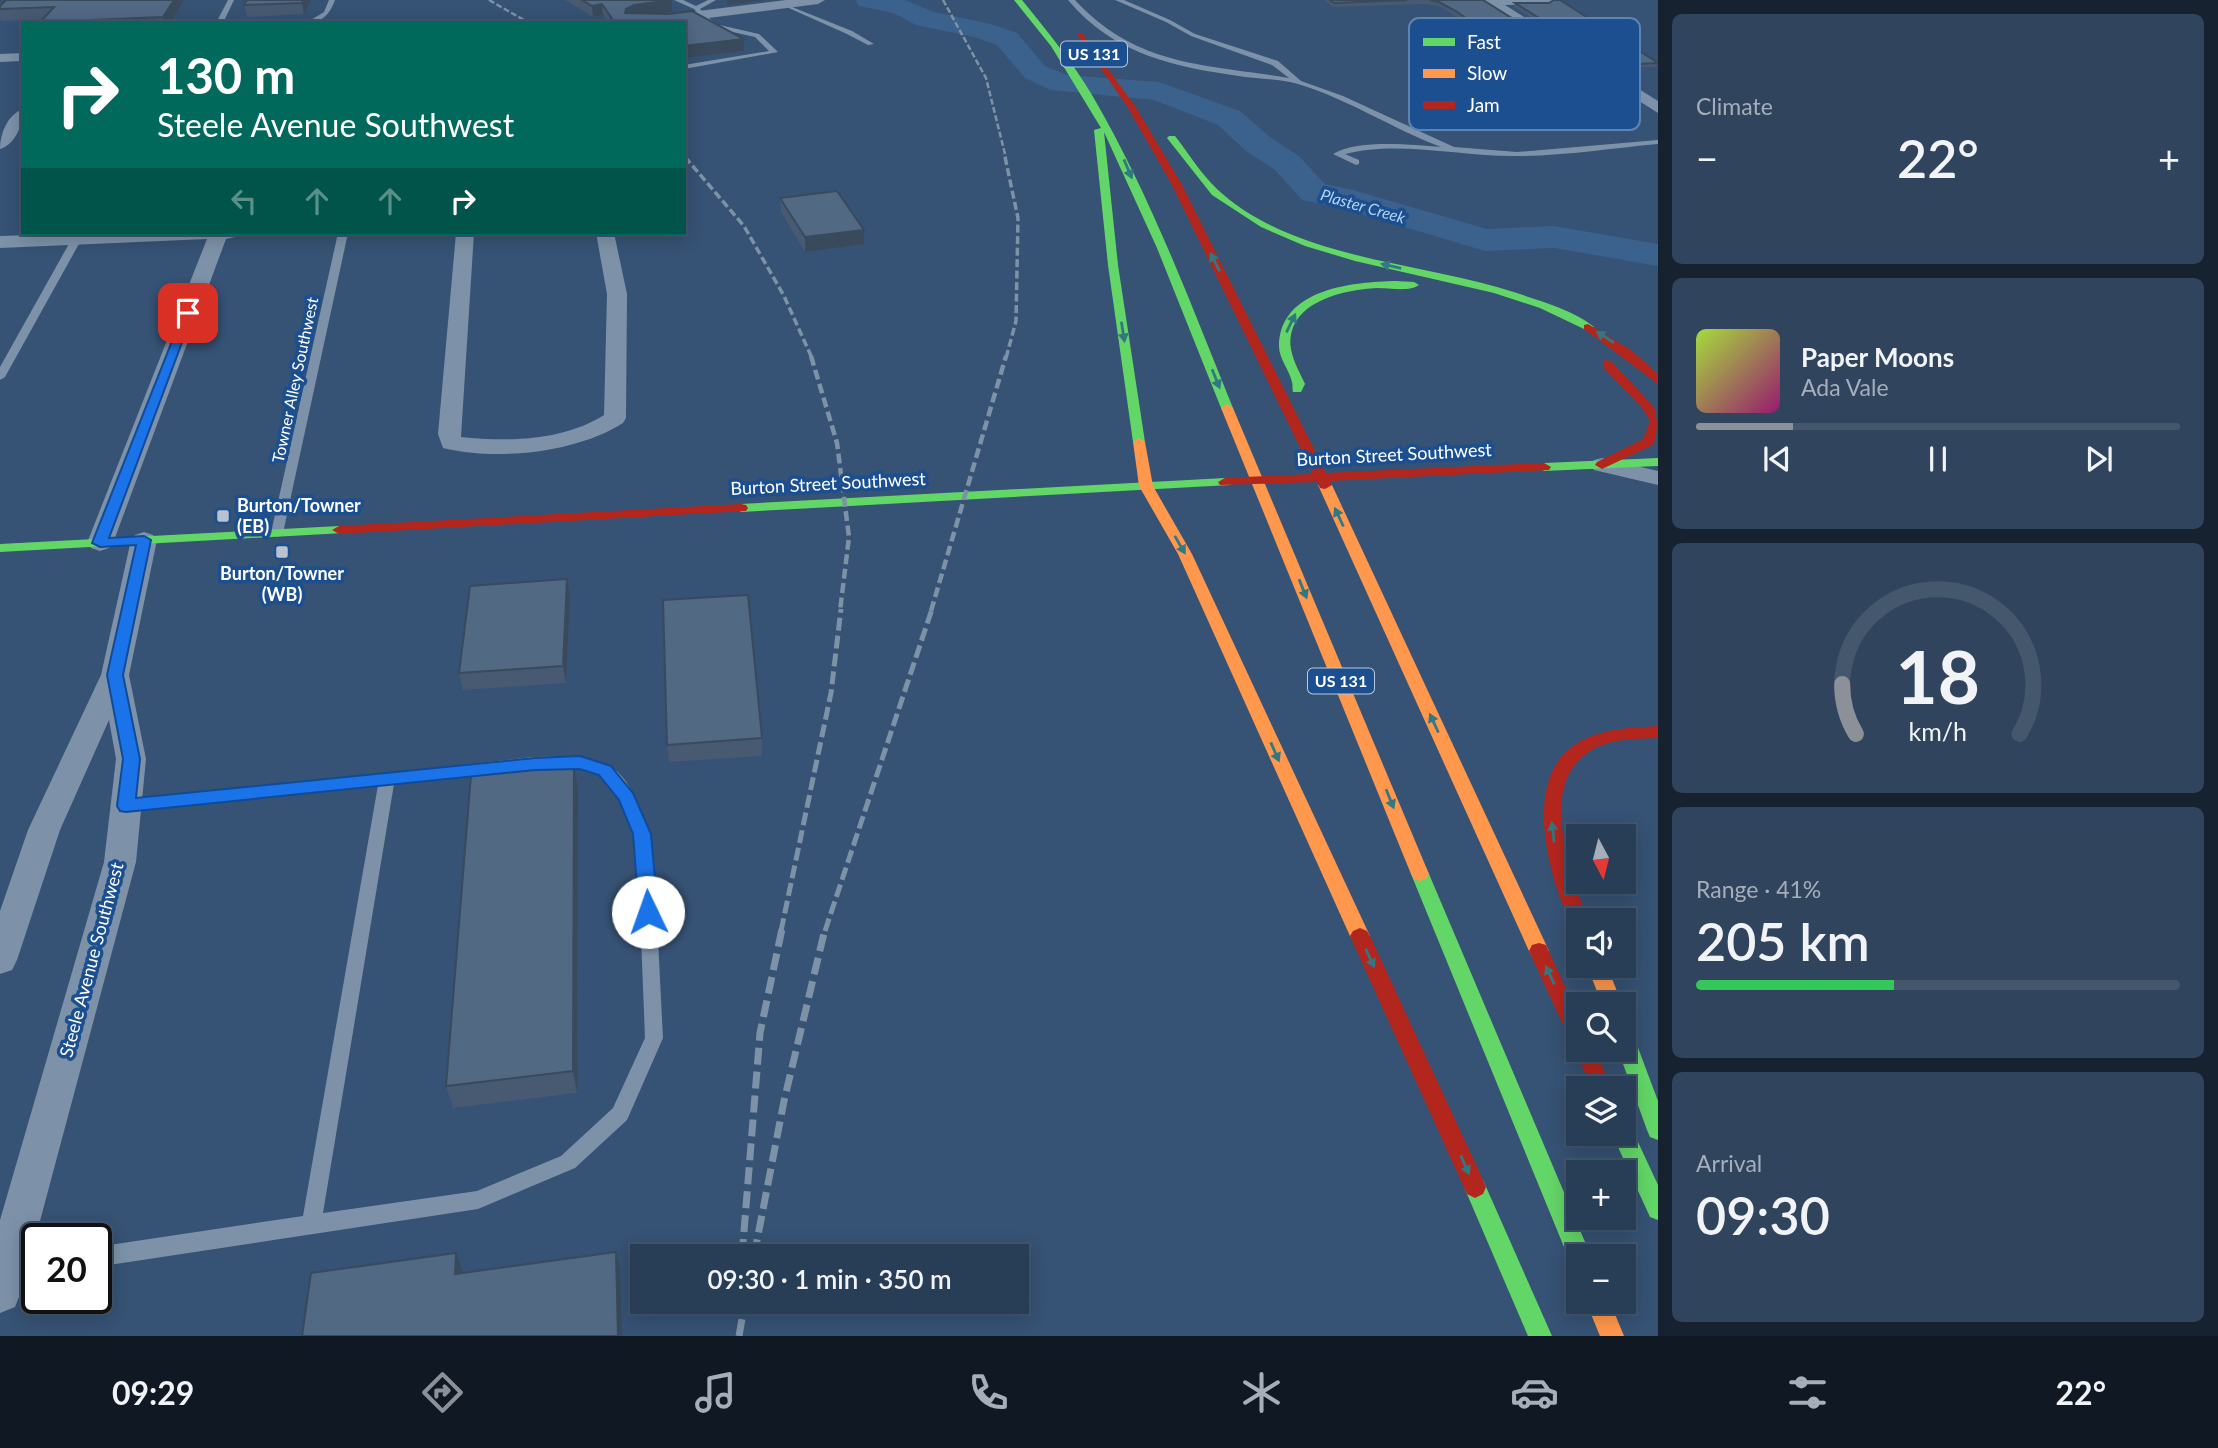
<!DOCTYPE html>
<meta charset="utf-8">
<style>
:root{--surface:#283e57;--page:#30455d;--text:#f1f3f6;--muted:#a5aeba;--line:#44576d;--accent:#8c9099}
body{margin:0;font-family:Lato,sans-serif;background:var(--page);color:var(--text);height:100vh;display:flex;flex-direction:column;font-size:26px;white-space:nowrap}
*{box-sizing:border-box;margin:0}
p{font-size:23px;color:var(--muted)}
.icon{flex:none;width:38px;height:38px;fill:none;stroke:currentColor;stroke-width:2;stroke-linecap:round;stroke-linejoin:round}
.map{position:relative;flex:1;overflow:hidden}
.panel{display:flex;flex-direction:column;gap:14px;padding:14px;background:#162230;width:560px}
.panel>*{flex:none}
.banner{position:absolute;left:21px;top:21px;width:665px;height:214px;border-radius:0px;box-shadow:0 4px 18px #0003,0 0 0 2px var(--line);background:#00695c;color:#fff;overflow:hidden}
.needle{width:46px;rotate:173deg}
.controls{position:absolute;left:1566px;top:824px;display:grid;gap:14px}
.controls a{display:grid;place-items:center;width:70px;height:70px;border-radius:0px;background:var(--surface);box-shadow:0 4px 18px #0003,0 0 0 2px var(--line);font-size:35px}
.speed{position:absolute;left:21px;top:1223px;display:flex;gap:14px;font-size:35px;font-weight:700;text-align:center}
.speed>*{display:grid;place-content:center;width:91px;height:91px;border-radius:50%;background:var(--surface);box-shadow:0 4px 18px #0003,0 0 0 2px var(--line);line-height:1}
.speed .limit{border:4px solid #111;border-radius:10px;background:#fff;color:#111}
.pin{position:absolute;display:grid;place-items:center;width:60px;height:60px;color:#fff;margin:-30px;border-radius:14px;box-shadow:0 4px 10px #0006}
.me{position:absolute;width:77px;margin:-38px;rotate:357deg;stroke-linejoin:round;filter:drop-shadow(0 0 5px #0008)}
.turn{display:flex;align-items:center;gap:24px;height:147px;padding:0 21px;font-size:32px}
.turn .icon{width:91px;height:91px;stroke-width:2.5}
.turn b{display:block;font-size:49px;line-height:60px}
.lanes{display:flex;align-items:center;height:66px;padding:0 21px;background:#0003;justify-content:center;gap:35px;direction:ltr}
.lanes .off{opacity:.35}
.big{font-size:52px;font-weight:600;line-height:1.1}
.panel .tile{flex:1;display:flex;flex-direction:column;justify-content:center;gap:10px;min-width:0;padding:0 24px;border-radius:10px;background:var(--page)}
.panel .dial{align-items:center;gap:0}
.dial svg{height:182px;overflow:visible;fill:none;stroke:var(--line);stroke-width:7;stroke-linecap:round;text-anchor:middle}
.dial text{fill:var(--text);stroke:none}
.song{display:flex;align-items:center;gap:21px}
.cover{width:84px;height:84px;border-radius:10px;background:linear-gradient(135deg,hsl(80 70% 55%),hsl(320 70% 35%))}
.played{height:7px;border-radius:4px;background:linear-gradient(90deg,var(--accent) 20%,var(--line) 20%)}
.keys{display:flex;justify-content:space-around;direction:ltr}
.heat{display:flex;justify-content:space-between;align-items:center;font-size:38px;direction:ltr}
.charge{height:10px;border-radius:5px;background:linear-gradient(90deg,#34c759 41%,var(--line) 0)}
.trip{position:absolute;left:630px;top:1244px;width:399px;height:70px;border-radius:0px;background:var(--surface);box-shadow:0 4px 18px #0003,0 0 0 2px var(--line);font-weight:600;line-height:70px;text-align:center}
.dock{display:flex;height:112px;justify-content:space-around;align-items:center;background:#101923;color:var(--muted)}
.dock .icon{width:49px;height:49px}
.dock .active{color:var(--accent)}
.dock b{font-size:32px;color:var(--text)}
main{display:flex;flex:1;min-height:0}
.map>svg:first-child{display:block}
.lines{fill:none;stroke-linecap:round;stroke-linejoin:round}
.river{fill:#3b618d;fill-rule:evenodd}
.lane{fill:#7d92a8;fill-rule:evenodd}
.street{fill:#7d92a8;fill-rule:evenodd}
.fast{fill:#63d668;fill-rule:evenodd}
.slow{fill:#ff974d;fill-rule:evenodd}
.jam{fill:#b3261e;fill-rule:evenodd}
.rail-far4{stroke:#7e92a7;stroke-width:2.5;stroke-dasharray:6 2.5;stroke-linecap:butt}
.rail-far3{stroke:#7e92a7;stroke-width:3.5;stroke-dasharray:8 3.5;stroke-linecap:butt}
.rail-far2{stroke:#7e92a7;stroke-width:4.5;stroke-dasharray:10 4.5;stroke-linecap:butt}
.rail-far1{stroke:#7e92a7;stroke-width:5;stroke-dasharray:13 5;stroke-linecap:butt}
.rail{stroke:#7e92a7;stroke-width:7;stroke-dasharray:17 7;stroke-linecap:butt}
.wall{fill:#475a72}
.shaded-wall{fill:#394a5c}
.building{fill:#526984;stroke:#394a5c;stroke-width:2}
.oneway{fill:#317883}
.route{fill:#1a73e8;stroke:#114b97;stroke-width:2}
.poi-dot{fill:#b9c2ce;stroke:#1b4f8f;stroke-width:2.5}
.labels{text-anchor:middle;stroke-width:7;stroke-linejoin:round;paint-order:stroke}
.shield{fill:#1b4f8f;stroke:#bbcadd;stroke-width:2}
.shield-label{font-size:16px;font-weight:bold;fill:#fff}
.far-water-label{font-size:16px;font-style:italic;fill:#b5d3f5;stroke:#1b4f8f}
.far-street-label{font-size:16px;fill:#fff;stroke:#1b4f8f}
.street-label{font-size:18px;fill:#fff;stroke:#1b4f8f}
.poi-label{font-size:18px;font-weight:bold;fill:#fff;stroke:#1b4f8f;text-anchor:start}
.key{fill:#1b4f8f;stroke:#5f84b1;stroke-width:2}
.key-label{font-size:19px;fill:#fff}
</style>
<main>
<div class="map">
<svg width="1658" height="1336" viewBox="0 0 1658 1336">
<rect width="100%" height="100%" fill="#365274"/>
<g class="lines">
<!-- river -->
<polygon class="river" points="855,0 905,0 934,12 991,24 1017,33 1045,66 1067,75 1159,82 1240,111 1270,137 1299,156 1325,184 1353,190 1487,229 1554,226 1658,244 1658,266 1554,248 1485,251 1337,207 1302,200 1275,170 1246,151 1218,125 1154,100 1050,90 1025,78 997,45 974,37 916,25 893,13 859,6"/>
<!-- lane -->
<g class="lane">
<polygon points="228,0 234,0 223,23 216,23"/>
<path d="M329,0H335C330,14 322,23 306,23L324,12Z"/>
<polygon points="674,0 683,0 696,6 708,0 716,0 700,9 715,24 759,34 778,52 684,69 684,65 769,51 755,37 711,27 694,9"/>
<path d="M1068,0H1075C1137,67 1205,64 1289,78L1272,65L1191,36L1166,22L1115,0H1124L1170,20L1195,34L1278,61L1301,81L1343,96L1454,147L1517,152L1658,140V144C1612,148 1564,156 1518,156C1463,157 1398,140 1345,154L1359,160V164L1356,165L1333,154C1359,139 1411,145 1441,147C1393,129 1348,99 1298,84C1281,79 1263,79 1245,77C1176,67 1115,56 1068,0Z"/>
<polygon points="782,3 852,31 874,44 868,45 847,34 782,5"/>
<polygon points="75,233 85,233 5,377 0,380 0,367"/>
<polygon points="338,233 348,233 283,533 277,537 271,533"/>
<path d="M533,757C558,757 586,755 608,765C636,779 649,834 654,861L663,1038L627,1120L575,1168L478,1209L96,1267V1247L303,1216L378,785L126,812L121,810L118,806L121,802ZM533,768C553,768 580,764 598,773C624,787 633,836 638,861L645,1038L613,1108L561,1156L477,1191L323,1213L394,784Z"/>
<polygon points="37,1255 37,1275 10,1279 3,1276 0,1270 3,1262"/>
</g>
<!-- street -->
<g class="street">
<polygon points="786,0 825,0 818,4 669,23 628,23 635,19"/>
<polygon points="1480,0 1555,0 1548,4 1505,5 1658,101 1658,113"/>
<polygon points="23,53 23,61 0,62 0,54"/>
<path d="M23,109C23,124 16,144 0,149C0,134 7,115 23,109Z"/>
<polygon points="95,233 238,233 235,237 226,239 113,543 109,548 100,551 91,548 87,543 207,239 0,248 0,236"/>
<path d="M456,233H474L461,437C508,442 563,441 604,415L607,294L596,233H614L627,294L626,418L623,423C576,453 497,461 443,448L438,434Z"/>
<polygon points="1602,458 1658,471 1658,485 1594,470 1590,465 1594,460"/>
<polygon points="144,532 153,535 157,540 129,675 146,759 136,862 21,1292 15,1307 0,1313 0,1220 104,862 116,759 109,720 60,830 17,960 12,970 0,974 0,911 28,830 101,675 131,540 135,535"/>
</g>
<!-- fast -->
<g class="fast">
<path d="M1014,0H1022C1047,31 1072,61 1092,95C1150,194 1190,302 1233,408L1231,411L1227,412L1221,408L1157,248L1104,132L1118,265L1145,442L1139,446L1133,442L1108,265L1094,130L1101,128L1051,46Z"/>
<path d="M1169,136H1175C1189,154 1201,174 1218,190C1294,260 1423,262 1517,293C1540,301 1576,311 1594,327L1584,329L1540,308L1494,293L1355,261L1305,246L1261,227L1212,195L1167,138Z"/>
<path d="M1396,281L1414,282L1419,285C1410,292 1390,288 1377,288C1343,290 1285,302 1291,349C1293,361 1300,373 1305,384L1301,392H1293C1292,388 1293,385 1292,382C1289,369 1279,359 1279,346C1280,288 1354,282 1396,281Z"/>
<polygon points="1658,458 1658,466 1544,471 1537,467 1544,463"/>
<polygon points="1225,478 1232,482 1230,485 741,512 734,508 741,504"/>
<polygon points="339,526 346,530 344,533 0,552 0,544"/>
<polygon points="1420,867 1426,869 1429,874 1591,1256 1578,1256 1578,1267 1571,1264 1411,874 1414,869"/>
<polygon points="1624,1028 1631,1031 1634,1037 1658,1101 1658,1140 1650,1137 1647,1130 1618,1050 1624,1050"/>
<polygon points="1624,1124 1631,1127 1658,1185 1658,1220 1650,1217 1612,1134 1624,1134"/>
<polygon points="1475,1176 1483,1180 1552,1336 1528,1336 1464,1187 1467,1180"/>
</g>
<!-- slow -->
<g class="slow">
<polygon points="1227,404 1233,408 1429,874 1426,879 1420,881 1414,879 1411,874 1221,408"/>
<polygon points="1139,438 1145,442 1153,486 1192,554 1370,936 1367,941 1360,944 1353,941 1350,936 1178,554 1139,486 1133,442"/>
<polygon points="1325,481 1332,485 1549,951 1546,957 1539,959 1532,957 1529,951 1318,485"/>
<polygon points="1587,966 1607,966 1622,1004 1602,1004"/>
<polygon points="1586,1302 1610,1302 1624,1336 1600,1336"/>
</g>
<!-- jam -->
<g class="jam">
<polygon points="1076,33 1082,33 1135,106 1181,183 1326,473 1544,463 1551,467 1549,470 1330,481 1332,485 1325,489 1320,488 1317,482 1220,485 1218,482 1225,478 1313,474 1171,183 1127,106"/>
<polygon points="1588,324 1631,350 1658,374 1658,384 1584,329 1584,325"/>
<path d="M1607,360L1611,361L1654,407C1658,418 1658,435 1653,445L1602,469L1595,465L1597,462L1643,439L1650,421L1643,409L1603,367V361Z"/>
<polygon points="741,504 746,505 748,508 746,511 339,534 332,530 339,526"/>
<path d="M1658,726V738C1636,739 1610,738 1590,751C1536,785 1571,874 1588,920H1578V927L1572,925C1548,878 1520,775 1579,742C1604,728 1631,728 1658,726Z"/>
<polygon points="1360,928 1367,931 1370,936 1483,1180 1486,1187 1483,1194 1475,1198 1467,1194 1350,936 1353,931"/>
<polygon points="1539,943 1546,945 1578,1015 1578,1050 1595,1050 1612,1088 1592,1088 1575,1050 1577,1045 1571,1042 1529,951 1532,945"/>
</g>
<!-- rail-far4 -->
<g class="rail-far4">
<polyline points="489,0 529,23"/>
<polyline points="943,0 986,78 1006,158"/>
<polyline points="684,156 686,158"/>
</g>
<!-- rail-far3 -->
<g class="rail-far3">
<polyline points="685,157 744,226 784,296 812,358"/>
<polyline points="1005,157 1018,218 1016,321 1006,358"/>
</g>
<!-- rail-far2 -->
<g class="rail-far2">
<polyline points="811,356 837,443 849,537 840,611"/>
<polyline points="931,611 1006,356"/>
</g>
<!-- rail-far1 -->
<g class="rail-far1">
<polyline points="781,931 831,693 841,609"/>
<polyline points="825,931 932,609"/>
</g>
<!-- rail -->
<g class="rail">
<polyline points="742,1256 760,1033 782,929"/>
<polyline points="754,1256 784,1101 825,929"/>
<polyline points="739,1336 745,1302"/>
</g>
</g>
<!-- wall -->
<g class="wall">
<polygon points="184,0 170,23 41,23 43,19 1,21 0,17 0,6"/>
<polygon points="247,0 311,0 304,14 247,17 244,5"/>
<polygon points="565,0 671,0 672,12 655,14 744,39 744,51 684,58 684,23 608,23 603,15 593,17"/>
<polygon points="1324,0 1483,0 1588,66 1586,70 1535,73 1454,15 1438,6 1425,4 1333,7"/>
<polygon points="1515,3 1658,63 1656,67 1612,69 1514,7"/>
<polygon points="780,198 864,230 864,244 805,252 781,212"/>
<polygon points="570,596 566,683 463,690 459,673"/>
<polygon points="762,738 762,756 669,762 667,745"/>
<polygon points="574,766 578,788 577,1093 453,1108 446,1086"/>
</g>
<!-- shaded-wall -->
<g class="shaded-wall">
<polygon points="174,0 184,0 170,23 165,23 163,17"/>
<polygon points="303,0 311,0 304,14 302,3"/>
<polygon points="672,0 672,12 635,16 625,13 626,9 634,5"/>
<polygon points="727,0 765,0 727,5"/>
<polygon points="602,4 603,15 593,17 592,6"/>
<polygon points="744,39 744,51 684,58 684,46"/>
<polygon points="864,230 864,244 805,252 805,237"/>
<polygon points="567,579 570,596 566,683 563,666"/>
<polygon points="574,766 578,788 577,1093 573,1071"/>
<polygon points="616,1252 620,1272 622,1336 618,1336"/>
<polygon points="456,1253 464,1274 455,1274"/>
</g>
<!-- building -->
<g class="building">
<polygon points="6,0 174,0 163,17 40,22 54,7 0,9 0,6"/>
<polygon points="247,0 303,0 302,3 244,5"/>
<polygon points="582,0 671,0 634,5 626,9 625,13 668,14 692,11 744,39 684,46 684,23 615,23 602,4 592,6"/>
<polygon points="1330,0 1407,0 1334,3"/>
<polygon points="1430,0 1483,0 1588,66 1537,68 1456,11 1439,2"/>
<polygon points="1554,0 1560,0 1658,63 1614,65 1515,3 1549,3"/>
<polygon points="837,191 864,230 805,237 780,198"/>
<polygon points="567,579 563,666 459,673 470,586"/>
<polygon points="748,595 762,738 667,745 663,600"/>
<polygon points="574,766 573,1071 446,1086 471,775"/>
<polygon points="616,1252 618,1336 302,1336 311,1273 456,1253 455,1274"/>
</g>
<!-- one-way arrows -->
<defs><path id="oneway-solid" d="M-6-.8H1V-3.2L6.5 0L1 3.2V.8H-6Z" transform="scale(1.75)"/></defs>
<g class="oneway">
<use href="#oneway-solid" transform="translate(1128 169) rotate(67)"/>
<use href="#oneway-solid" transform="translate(1215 262) rotate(-117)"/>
<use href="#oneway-solid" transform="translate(1391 266) rotate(-167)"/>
<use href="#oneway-solid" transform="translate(1291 323) rotate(-64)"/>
<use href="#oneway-solid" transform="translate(1123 332) rotate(81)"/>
<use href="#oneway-solid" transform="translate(1605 337) rotate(-147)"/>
<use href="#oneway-solid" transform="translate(1216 379) rotate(68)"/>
<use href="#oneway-solid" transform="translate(1339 517) rotate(-115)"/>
<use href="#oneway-solid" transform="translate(1180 545) rotate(60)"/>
<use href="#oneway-solid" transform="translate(1303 589) rotate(68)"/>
<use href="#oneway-solid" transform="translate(1434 723) rotate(-115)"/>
<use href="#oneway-solid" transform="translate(1275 752) rotate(66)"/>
<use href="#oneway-solid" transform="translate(1390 799) rotate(68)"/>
<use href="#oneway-solid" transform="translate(1553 832) rotate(-97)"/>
<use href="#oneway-solid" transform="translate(1370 958) rotate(65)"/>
<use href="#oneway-solid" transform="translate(1550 975) rotate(-115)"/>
<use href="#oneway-solid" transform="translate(1465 1165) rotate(66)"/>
</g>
<!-- route -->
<polygon class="route" points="184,311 193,313 109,538 144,536 151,540 123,675 140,759 136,798 535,758 580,756 611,766 633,793 651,834 658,912 655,917 648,919 641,917 639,912 633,834 619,800 599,775 580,769 535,770 126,812 120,811 117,806 123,759 107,675 136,545 100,547 92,543"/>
<!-- markers -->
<g class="poi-dot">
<rect x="216" y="509" width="14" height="14" rx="3.5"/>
<rect x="275" y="545" width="14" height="14" rx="3.5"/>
</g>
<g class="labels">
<!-- shield labels -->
<g class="shield">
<rect x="1061" y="41.5" width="66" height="25" rx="5"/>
<rect x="1308" y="668.5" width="66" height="25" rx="5"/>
</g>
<g class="shield-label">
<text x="1094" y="60">US 131</text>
<text x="1341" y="687">US 131</text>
</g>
<!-- far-water labels -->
<g class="far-water-label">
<text transform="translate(1363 206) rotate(16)" y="6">Plaster Creek</text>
</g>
<!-- far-street labels -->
<g class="far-street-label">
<text transform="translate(295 380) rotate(-78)" y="6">Towner Alley Southwest</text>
</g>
<!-- street labels -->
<g class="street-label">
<text transform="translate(1394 455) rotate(-3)" y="6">Burton Street Southwest</text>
<text transform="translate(828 484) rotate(-3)" y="6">Burton Street Southwest</text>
<text transform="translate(92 960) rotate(-75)" y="6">Steele Avenue Southwest</text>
</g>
<!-- poi labels -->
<g class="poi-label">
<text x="237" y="512">Burton/Towner<tspan x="237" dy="21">(EB)</tspan></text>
<text x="282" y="580" text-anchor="middle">Burton/Towner<tspan x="282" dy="21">(WB)</tspan></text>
</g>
</g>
<!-- legend -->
<rect x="1409" y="18" width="231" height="112" rx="10" class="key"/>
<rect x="1423" y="38" width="32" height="8" fill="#63d668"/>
<rect x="1423" y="69" width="32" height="9" fill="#ff974d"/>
<rect x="1423" y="101" width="32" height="8" fill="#b3261e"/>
<g class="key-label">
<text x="1467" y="49">Fast</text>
<text x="1467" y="80">Slow</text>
<text x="1467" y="112">Jam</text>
</g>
</svg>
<div class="controls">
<a><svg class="needle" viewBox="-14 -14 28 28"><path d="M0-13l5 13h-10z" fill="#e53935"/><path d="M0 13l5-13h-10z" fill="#a5aeba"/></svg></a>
<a><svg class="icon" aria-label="sound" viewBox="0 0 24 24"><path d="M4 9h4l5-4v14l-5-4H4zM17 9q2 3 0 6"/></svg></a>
<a><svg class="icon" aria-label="search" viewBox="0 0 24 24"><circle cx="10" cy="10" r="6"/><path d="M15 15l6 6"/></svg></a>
<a><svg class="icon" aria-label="layers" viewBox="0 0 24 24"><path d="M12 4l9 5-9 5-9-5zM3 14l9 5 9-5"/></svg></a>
<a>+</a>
<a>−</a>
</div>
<div class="speed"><div class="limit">20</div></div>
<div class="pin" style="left:188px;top:313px;background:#d93025"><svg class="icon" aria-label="arrive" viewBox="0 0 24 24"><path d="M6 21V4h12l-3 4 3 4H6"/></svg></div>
<svg class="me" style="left:648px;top:912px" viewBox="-20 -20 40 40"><circle r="19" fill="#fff"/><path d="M0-13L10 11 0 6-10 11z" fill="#1a73e8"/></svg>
<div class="trip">09:30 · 1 min · 350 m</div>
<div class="banner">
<div class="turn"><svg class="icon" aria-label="right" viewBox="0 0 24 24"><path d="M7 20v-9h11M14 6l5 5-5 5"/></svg><div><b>130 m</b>Steele Avenue Southwest</div></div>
<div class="lanes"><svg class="icon off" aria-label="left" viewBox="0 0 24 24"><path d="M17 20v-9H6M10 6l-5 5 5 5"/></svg><svg class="icon off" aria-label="ahead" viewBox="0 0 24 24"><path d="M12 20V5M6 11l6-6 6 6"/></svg><svg class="icon off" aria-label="ahead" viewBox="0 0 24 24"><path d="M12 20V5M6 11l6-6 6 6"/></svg><svg class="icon" aria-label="right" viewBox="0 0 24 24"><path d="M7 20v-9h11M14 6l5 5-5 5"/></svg></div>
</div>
</div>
<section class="panel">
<div class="tile"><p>Climate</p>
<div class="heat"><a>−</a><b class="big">22°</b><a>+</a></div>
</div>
<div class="tile">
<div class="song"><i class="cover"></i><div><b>Paper Moons</b><p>Ada Vale</p></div></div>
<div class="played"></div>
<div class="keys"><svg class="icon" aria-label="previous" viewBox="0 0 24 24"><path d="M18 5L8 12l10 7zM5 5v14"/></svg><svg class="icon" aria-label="pause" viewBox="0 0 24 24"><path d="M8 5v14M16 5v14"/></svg><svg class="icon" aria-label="next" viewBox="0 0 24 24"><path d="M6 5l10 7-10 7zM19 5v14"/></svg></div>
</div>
<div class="tile dial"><svg viewBox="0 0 100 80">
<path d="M14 69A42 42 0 1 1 86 69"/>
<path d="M14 69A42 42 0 0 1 8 47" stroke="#8c9099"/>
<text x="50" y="56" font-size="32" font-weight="700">18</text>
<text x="50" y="72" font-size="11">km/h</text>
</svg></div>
<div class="tile"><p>Range · 41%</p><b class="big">205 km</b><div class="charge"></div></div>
<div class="tile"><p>Arrival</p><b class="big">09:30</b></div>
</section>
</main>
<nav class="dock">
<b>09:29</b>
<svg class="icon active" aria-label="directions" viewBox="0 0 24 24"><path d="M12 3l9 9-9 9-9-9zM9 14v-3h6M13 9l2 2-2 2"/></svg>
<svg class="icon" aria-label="music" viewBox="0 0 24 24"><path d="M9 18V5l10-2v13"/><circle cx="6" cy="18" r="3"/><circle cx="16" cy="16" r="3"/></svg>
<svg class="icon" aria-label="phone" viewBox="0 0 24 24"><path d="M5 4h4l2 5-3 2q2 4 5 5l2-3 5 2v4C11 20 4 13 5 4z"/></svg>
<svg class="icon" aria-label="climate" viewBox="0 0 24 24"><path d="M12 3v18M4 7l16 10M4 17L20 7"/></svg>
<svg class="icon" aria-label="car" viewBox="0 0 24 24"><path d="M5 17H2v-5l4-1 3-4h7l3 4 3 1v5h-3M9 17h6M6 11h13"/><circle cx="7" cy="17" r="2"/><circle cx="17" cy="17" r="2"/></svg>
<svg class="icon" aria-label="filters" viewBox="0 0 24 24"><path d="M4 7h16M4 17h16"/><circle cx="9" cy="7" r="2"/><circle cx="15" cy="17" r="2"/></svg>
<b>22°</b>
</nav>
